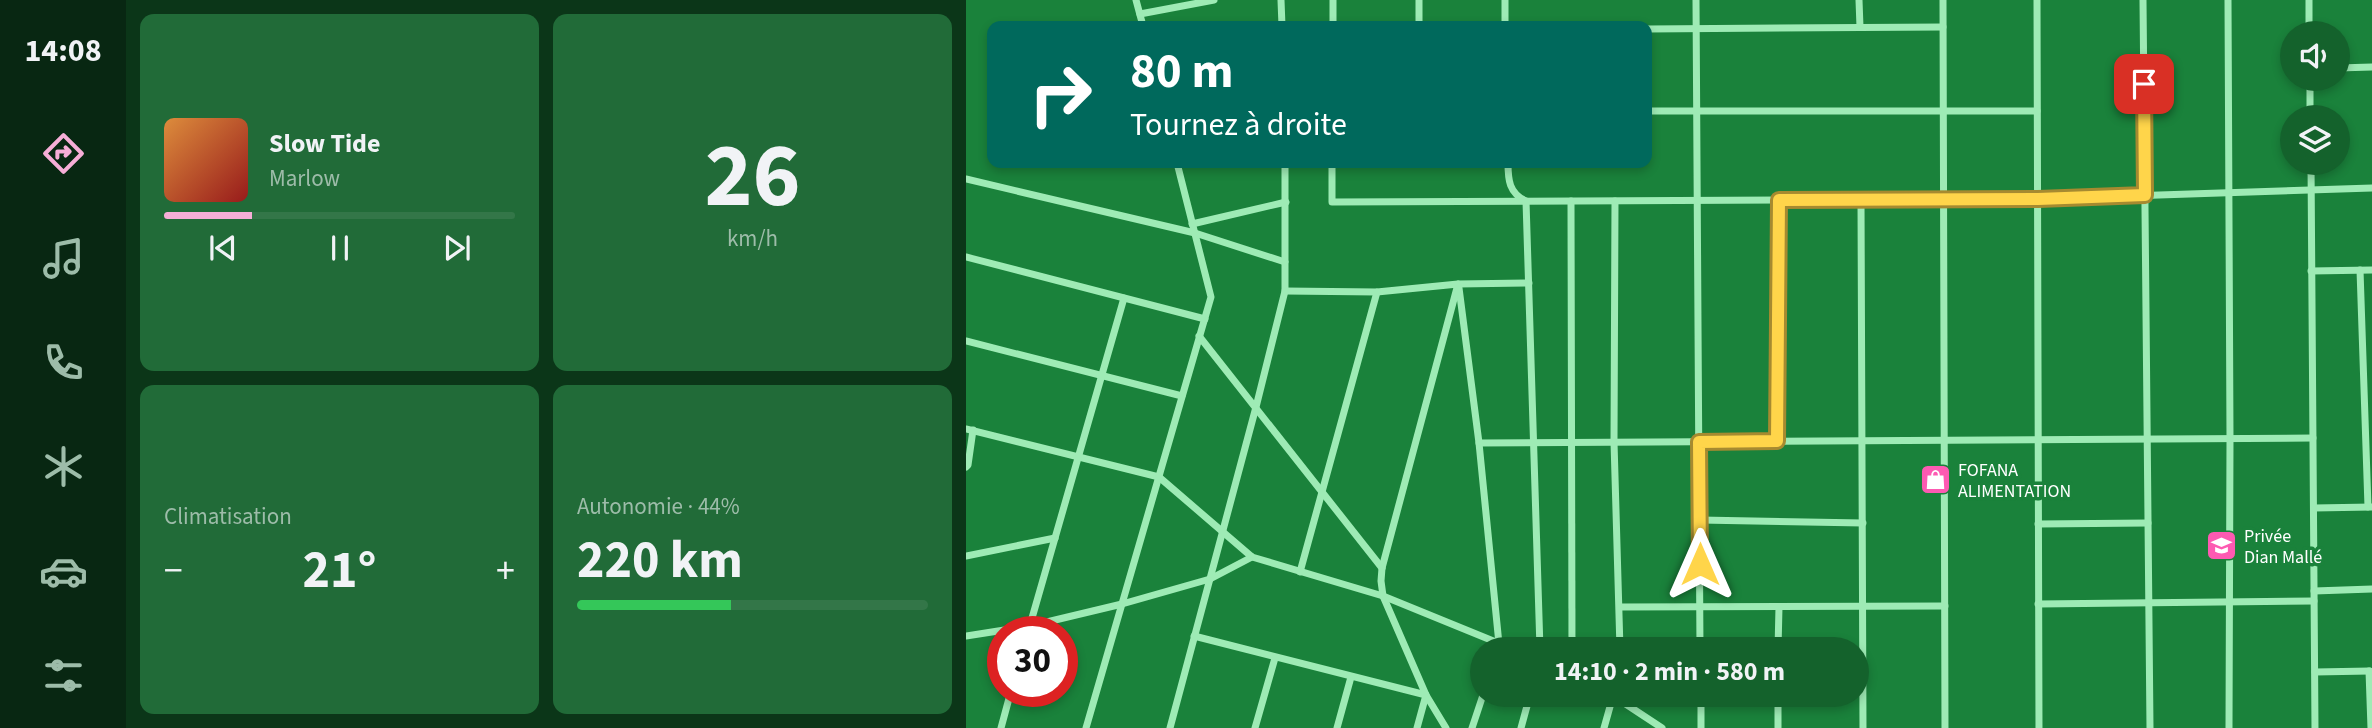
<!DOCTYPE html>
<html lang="fr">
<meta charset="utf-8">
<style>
:root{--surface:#14622c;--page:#216b38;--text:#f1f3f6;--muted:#9dbca9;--line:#337648;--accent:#f6aed7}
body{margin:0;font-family:"Source Sans 3",sans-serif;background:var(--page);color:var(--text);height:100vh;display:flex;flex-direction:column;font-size:26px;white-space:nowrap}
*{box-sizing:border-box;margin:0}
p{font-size:23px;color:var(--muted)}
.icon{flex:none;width:38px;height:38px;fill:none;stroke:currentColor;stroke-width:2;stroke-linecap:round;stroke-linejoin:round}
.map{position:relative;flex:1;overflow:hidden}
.panel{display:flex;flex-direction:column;gap:14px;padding:14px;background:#0b3618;width:840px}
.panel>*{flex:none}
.banner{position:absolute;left:21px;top:21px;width:665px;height:147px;border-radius:14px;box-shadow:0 4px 10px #0003;background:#00695c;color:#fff;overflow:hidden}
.controls{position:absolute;left:1314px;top:21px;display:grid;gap:14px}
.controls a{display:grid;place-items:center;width:70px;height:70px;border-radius:50%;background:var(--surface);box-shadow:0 4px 10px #0003;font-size:35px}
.speed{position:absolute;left:21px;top:616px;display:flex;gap:14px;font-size:35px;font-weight:700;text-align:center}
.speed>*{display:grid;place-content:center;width:91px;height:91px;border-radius:50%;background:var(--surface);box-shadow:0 4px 10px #0003;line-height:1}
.speed .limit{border:10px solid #d22;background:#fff;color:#111}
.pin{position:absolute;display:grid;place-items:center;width:60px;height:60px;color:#fff;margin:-30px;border-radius:14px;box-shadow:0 4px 10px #0006}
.me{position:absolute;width:77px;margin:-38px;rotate:0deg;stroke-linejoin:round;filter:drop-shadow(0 0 5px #0008)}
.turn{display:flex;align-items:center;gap:24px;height:147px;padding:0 28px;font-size:32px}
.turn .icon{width:91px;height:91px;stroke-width:2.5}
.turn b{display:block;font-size:49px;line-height:60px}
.big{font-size:52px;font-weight:700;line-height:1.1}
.panel .widget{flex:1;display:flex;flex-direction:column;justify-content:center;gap:10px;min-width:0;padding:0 24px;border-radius:14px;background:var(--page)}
.panel .dial{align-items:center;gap:0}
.dial b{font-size:91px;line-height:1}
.song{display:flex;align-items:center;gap:21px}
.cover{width:84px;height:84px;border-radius:10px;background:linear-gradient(135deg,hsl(30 70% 55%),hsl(0 70% 35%))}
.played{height:7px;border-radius:4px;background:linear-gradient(90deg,var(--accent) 25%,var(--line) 25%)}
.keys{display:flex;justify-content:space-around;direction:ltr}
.heat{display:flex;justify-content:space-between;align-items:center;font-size:38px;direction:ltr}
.charge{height:10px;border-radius:5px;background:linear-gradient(90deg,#34c759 44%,var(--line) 0)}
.panel .tiles{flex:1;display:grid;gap:14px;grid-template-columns:repeat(2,1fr)}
.trip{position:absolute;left:504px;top:637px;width:399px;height:70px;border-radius:35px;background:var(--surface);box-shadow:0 4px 10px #0003;font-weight:700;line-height:70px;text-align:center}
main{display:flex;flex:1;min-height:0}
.tab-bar{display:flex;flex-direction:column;width:126px;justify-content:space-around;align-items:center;background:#082712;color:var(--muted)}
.tab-bar .icon{width:49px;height:49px}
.tab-bar .current{color:var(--accent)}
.tab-bar b{font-size:32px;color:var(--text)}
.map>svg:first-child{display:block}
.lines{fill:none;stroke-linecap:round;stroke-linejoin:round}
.street{stroke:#9eebb5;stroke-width:7}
.route-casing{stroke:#a68a30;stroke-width:18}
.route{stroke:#ffd54a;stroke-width:12}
.labels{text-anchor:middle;stroke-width:7;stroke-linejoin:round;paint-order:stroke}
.poi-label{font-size:18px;fill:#fff;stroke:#1a823b;text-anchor:start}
</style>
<main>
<nav class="tab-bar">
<b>14:08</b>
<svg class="icon current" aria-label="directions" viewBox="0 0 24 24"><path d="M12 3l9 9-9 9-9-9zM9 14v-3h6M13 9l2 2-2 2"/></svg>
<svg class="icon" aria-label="music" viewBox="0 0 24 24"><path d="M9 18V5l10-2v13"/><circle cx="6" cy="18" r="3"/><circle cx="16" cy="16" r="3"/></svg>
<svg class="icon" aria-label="phone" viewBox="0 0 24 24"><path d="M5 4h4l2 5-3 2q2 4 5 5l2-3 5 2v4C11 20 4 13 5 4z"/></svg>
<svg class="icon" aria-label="climate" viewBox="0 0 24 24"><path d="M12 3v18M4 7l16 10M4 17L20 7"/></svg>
<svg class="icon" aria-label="car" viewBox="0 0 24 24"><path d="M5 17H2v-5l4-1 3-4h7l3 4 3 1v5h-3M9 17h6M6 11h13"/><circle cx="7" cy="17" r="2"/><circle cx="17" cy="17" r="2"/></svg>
<svg class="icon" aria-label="filters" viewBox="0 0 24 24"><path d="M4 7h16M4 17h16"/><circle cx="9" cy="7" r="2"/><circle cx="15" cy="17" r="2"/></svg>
</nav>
<section class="panel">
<div class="tiles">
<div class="widget">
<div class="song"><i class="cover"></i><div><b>Slow Tide</b><p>Marlow</p></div></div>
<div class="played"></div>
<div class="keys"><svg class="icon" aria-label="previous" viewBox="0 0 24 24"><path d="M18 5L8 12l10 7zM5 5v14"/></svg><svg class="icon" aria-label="pause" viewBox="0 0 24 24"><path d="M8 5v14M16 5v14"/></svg><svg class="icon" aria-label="next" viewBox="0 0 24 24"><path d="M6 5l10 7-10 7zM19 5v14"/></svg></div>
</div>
<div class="widget dial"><b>26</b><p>km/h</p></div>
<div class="widget"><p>Climatisation</p>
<div class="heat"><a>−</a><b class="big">21°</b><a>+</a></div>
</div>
<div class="widget"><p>Autonomie · 44%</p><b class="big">220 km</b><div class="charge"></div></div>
</div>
</section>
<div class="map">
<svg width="1406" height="728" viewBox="0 0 1406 728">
<rect width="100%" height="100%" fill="#1a823b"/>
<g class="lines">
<!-- street -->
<g class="street">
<polyline points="170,0 177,26"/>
<polyline points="315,0 316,26"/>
<polyline points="453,0 453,26"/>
<polyline points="539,0 539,26"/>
<polyline points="730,0 734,649"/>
<polyline points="893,0 894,27"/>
<polyline points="977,0 979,728"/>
<polyline points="1071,0 1073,728"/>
<polyline points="1177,0 1184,728"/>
<polyline points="1262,0 1264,439 1263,728"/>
<polyline points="1343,0 1343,33"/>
<polyline points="174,14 248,0"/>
<polyline points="367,26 367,0"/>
<polyline points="681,29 977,27"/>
<polyline points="1372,68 1406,67"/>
<polyline points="1344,79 1344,117"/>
<polyline points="681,111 1071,111"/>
<polyline points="366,163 366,202 1072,199 1406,188"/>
<path d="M542,163C542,180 543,193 560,201L574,649"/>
<polyline points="1345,163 1349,728"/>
<polyline points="0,179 229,233 319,262"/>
<polyline points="895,200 897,728"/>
<polyline points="605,201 606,649"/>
<polyline points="649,201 648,442 654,649"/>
<polyline points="226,224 320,202"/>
<polyline points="0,257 239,319"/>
<polyline points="1394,270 1402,507"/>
<polyline points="1345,271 1406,270"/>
<polyline points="493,288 513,443 533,644 531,649"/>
<polyline points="319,291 411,292 492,284 563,283"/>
<polyline points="233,336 416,568"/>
<polyline points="0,341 216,396"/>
<polyline points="0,429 193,477 286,557 417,596 547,649"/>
<polyline points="811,441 813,200"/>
<polyline points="513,443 1347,438"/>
<polyline points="0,467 2,465 7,430"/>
<polyline points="1348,508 1406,507"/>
<polyline points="734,520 897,523"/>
<polyline points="1072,524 1182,523"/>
<polyline points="0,556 89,538"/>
<polyline points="334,572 411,292"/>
<polyline points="1348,591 1406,589"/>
<polyline points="1072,604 1348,601"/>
<polyline points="654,607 979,606"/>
<polyline points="62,632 158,298"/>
<polyline points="0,636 64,626 156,604 244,579 286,557"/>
<polyline points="228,636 460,695 451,728"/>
<polyline points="812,649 813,607"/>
<polyline points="1403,671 1405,728"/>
<polyline points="1349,672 1404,671"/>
<polyline points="646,695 696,728"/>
<polyline points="735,695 735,728"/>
<polyline points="35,728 45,691"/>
<polyline points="120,728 245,297 211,163"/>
<polyline points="204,728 290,407 319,291 319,163"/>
<polyline points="289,728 309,658"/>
<polyline points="371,728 385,677"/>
<polyline points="480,728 460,695 417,596 415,581 416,568 492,284"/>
<polyline points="506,728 517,695"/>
<polyline points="555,728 564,695"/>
<polyline points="638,728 647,696"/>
<polyline points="812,728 812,695"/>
</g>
</g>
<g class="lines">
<defs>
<polyline id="route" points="734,564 733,442 811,441 813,200 1072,199 1179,195 1178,84"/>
</defs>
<!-- route casing -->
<use href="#route" class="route-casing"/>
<!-- route -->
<use href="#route" class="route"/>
</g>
<!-- icons -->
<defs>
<symbol id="shop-square" viewBox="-11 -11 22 22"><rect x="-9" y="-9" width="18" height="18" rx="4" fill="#fd5ab2" stroke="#1a823b"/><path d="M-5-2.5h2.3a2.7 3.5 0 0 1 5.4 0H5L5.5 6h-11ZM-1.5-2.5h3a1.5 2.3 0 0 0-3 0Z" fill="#fff"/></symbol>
<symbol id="school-square" viewBox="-11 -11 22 22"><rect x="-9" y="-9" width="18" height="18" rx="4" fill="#fd5ab2" stroke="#1a823b"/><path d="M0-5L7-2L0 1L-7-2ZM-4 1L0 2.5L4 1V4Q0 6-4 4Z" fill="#fff"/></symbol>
</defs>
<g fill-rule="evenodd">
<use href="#shop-square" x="952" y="462" width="35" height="35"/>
<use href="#school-square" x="1238" y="528" width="35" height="35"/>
</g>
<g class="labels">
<!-- poi labels -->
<g class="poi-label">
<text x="992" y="476">FOFANA<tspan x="992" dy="21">ALIMENTATION</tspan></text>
<text x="1278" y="542">Privée<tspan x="1278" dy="21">Dian Mallé</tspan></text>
</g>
</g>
</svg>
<div class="controls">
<a><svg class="icon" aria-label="sound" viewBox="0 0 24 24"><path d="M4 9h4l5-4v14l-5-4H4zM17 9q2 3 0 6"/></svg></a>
<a><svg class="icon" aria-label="layers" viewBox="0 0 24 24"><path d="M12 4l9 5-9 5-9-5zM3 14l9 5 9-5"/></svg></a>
</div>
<div class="speed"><div class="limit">30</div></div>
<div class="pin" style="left:1178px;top:84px;background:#d93025"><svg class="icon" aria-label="arrive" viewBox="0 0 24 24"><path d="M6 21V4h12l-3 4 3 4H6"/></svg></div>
<svg class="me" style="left:734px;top:564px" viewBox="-20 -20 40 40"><path d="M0-17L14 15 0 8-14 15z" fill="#ffd54a" stroke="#fff" stroke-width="4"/></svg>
<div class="trip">14:10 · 2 min · 580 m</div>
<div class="banner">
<div class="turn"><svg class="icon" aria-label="right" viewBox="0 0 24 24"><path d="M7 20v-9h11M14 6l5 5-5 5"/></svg><div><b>80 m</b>Tournez à droite</div></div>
</div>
</div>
</main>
